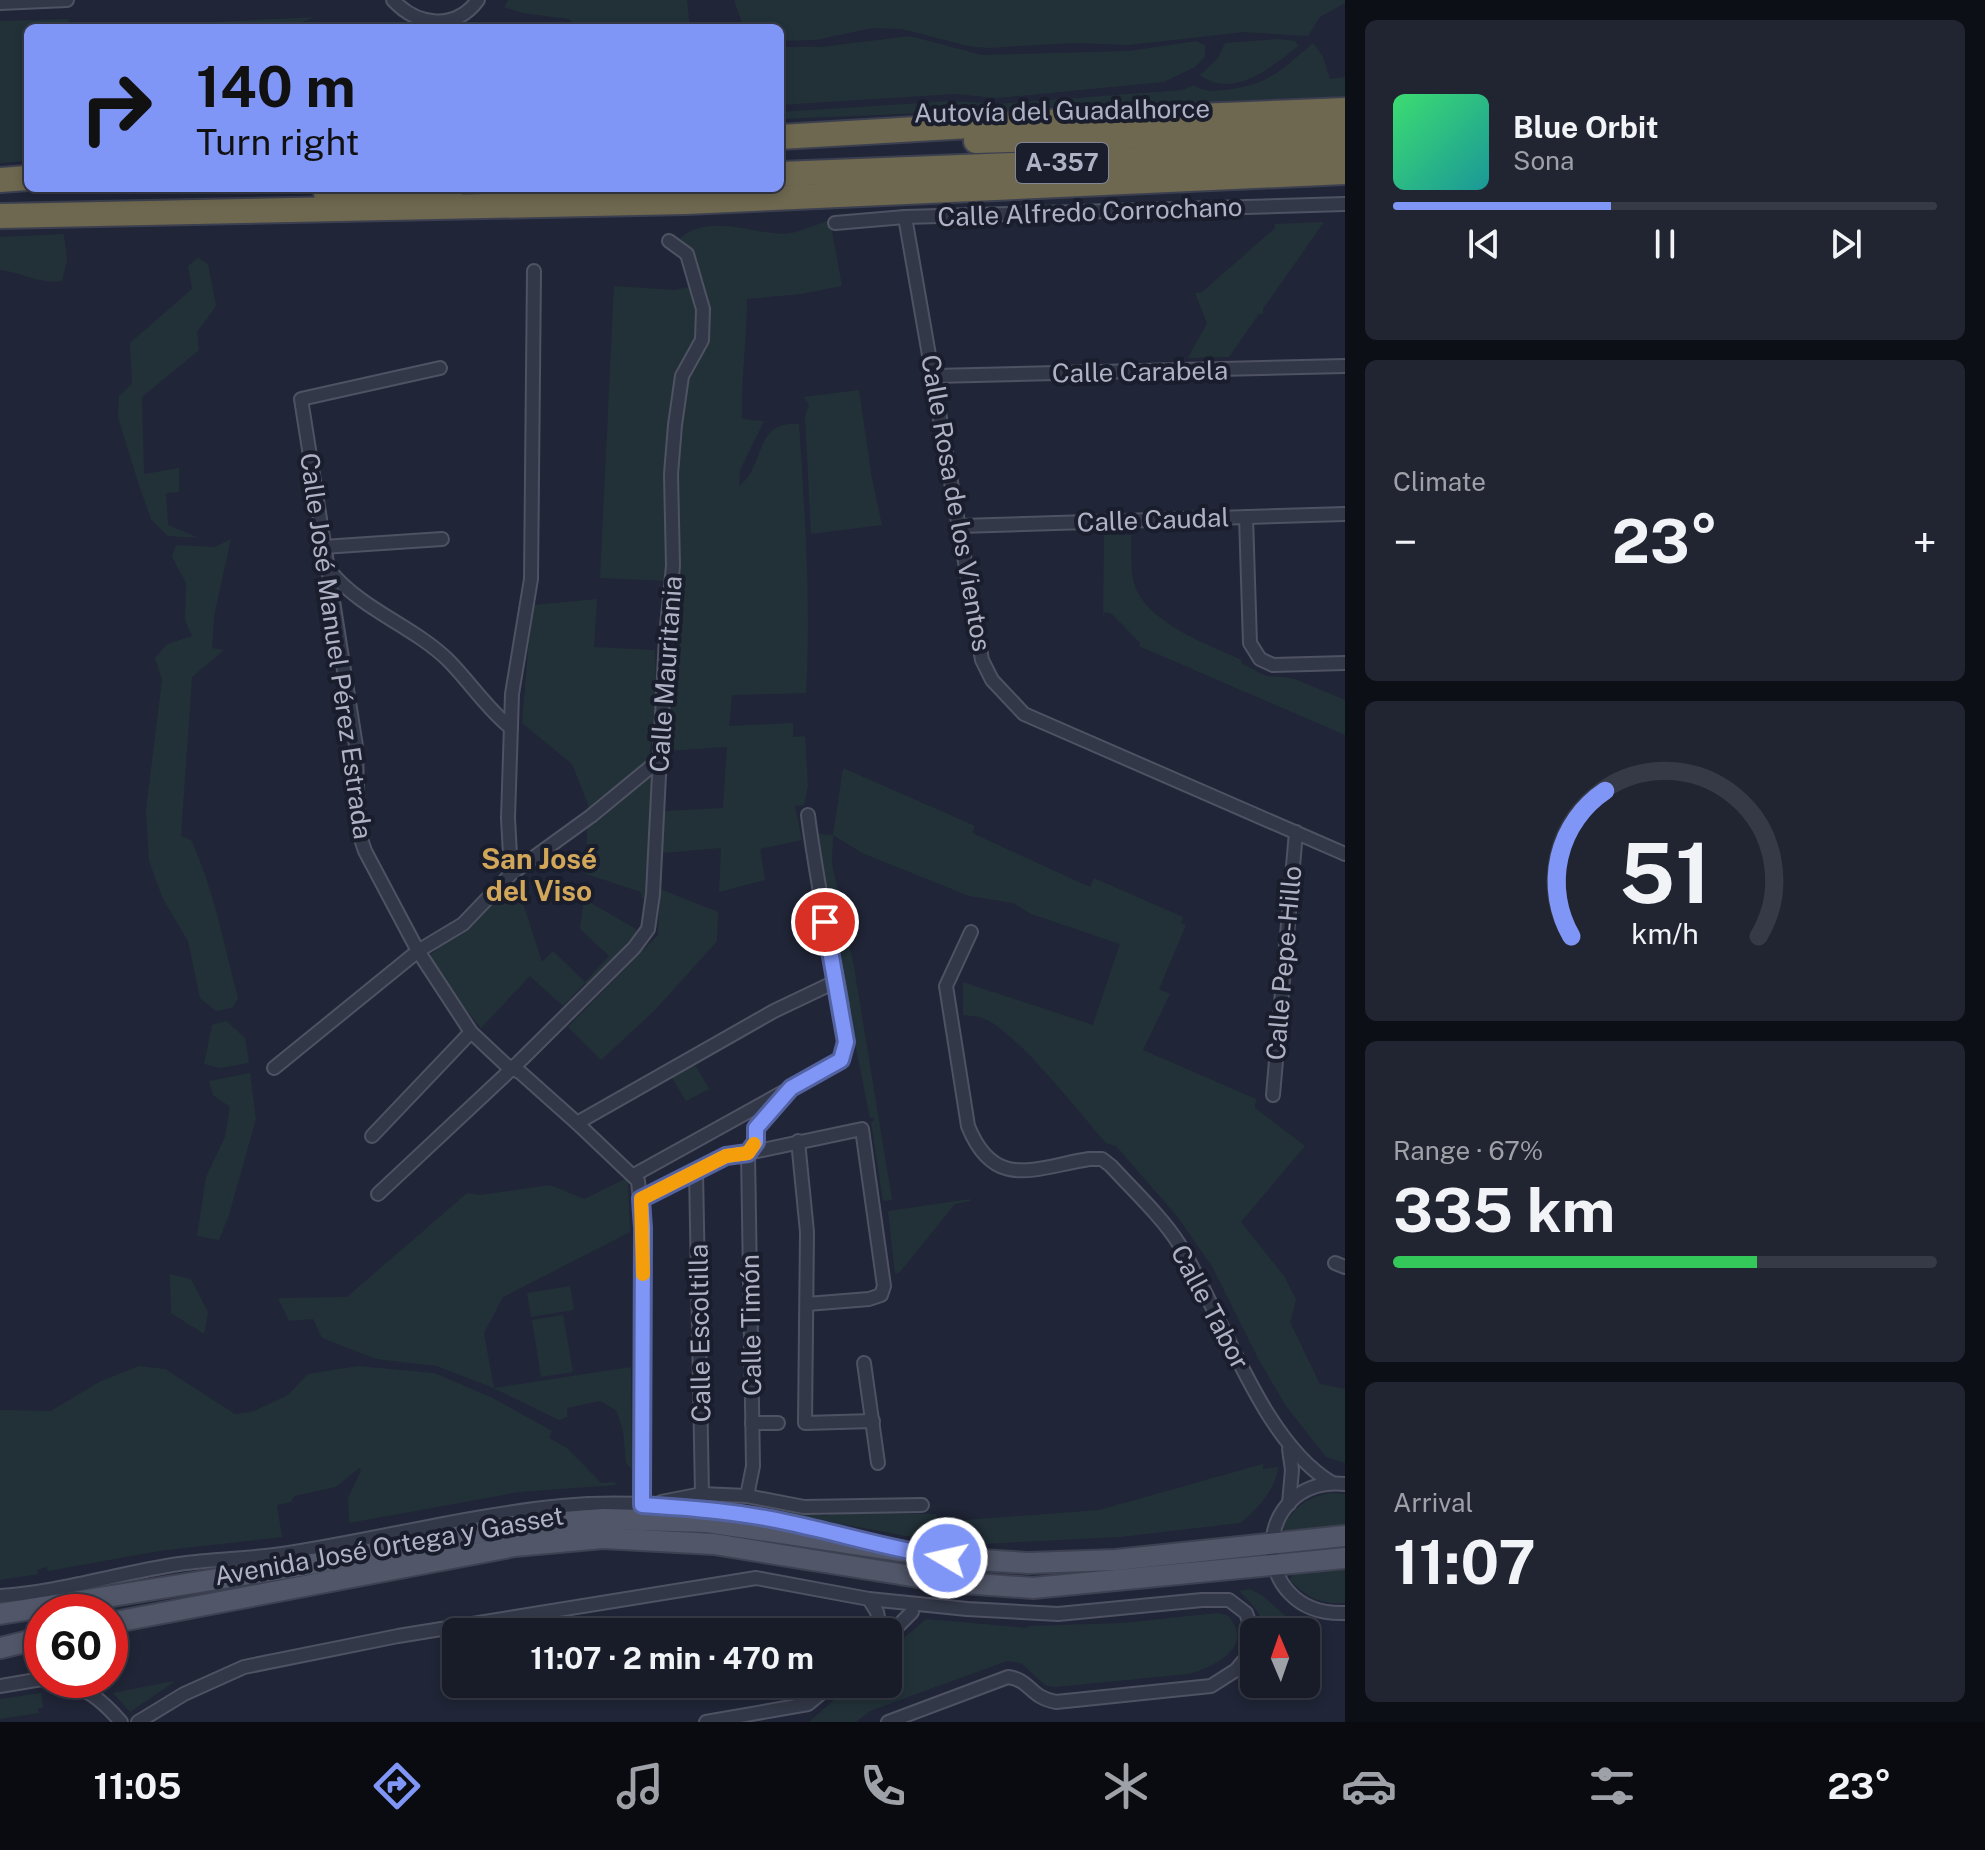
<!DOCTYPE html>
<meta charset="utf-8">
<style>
:root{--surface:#181c29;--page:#212531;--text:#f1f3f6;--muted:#9fa1a8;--line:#363a46;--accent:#8096f7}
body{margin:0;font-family:"Public Sans",sans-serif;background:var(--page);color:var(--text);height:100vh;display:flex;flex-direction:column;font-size:30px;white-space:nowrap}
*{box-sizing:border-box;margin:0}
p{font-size:26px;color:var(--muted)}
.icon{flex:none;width:44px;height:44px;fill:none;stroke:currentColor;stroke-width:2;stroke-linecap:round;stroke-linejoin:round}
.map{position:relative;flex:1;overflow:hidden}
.panel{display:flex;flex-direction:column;gap:20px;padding:20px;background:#0d0f17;width:640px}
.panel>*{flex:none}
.top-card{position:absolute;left:24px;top:24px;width:760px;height:168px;border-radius:12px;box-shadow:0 4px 12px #0003,0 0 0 2px var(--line);background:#8096f7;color:#111;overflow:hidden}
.needle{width:52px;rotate:358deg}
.buttons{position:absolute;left:1240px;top:1618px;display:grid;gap:16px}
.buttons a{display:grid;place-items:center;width:80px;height:80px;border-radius:12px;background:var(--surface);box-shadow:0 4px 12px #0003,0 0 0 2px var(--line);font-size:40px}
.speed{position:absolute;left:24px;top:1594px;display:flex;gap:16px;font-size:40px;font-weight:700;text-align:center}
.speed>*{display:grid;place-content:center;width:104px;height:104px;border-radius:50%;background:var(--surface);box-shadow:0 4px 12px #0003,0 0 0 2px var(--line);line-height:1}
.speed .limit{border:12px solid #d22;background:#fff;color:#111}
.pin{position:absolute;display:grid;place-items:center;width:68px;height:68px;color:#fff;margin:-34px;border:4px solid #fff;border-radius:50%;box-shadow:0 2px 8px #0007}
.me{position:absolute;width:88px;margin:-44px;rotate:279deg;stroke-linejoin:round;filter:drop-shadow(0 0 6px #0008)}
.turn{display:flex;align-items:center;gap:28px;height:168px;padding:0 40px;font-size:36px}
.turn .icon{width:104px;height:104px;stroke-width:2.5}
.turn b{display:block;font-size:56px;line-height:68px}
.big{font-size:60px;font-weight:700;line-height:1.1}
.panel .widget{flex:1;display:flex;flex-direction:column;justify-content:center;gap:12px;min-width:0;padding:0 28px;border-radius:12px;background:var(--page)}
.panel .dial{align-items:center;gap:0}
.dial svg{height:208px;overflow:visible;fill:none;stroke:var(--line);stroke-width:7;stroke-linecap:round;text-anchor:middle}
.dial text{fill:var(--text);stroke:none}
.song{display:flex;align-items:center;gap:24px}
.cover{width:96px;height:96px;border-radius:12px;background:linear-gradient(135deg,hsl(140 70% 55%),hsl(180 70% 35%))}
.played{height:8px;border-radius:4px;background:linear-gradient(90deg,var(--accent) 40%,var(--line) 40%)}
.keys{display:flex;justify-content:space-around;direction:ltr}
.heat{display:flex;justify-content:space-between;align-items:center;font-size:44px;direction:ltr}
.charge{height:12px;border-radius:6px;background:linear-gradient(90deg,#34c759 67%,var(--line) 0)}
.trip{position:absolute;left:442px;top:1618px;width:460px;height:80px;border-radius:12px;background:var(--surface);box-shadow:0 4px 12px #0003,0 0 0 2px var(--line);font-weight:700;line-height:80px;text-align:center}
.menu{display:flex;height:128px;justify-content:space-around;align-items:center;background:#0a0b10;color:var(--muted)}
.menu .icon{width:56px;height:56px}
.menu .selected{color:var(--accent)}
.menu b{font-size:36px;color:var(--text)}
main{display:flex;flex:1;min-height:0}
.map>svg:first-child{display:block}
.green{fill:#223138}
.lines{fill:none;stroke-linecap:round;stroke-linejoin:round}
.minor-casing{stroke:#4e5262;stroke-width:16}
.primary-casing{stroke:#3d4151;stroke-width:24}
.motorway-casing{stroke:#3b3f4f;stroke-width:28}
.minor{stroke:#333848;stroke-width:12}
.primary{stroke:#515668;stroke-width:20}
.motorway{stroke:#6e6850;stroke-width:24}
.route-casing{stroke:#5362a1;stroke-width:20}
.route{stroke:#8096f7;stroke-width:14}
.slow{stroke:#f59e0b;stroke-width:14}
.labels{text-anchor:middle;stroke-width:8;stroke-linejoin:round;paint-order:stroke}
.shield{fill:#191d2c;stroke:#818596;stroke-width:2}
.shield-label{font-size:24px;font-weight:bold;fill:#aeb2c4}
.street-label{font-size:26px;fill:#aeb2c4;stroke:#191d2c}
.neighbourhood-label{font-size:28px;font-weight:bold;fill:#d2a75a;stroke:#191d2c}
</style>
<main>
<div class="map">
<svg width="1345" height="1722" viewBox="0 0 1345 1722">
<rect width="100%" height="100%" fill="#202537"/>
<!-- green -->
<g class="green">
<polygon points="508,0 687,0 690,28 584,28 568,19 522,13 504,7"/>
<polygon points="734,0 1345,0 1345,3 1320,17 1308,36 1244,32 1129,45 1073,43 988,48 968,46 902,29 872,28 816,40 780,41 780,28 747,28 742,23"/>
<polygon points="315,17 286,28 99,28"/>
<polygon points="68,19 73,28 28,28 28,161 0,163 0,21"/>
<polygon points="910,36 982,55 1129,51 1196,41 1205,45 1205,57 1195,67 1164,82 997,98 955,94 780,105 780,47 821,47"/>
<path d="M1278,39L1295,41L1298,46C1272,67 1234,100 1200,75L1218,58L1225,43Z"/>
<path d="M1313,43L1323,57L1330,79L1345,77V96L780,119V112L952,101L996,104L1182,90L1194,85C1203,92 1214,91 1224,90C1269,85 1280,71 1313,43Z"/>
<path d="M830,220L842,286L801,294L747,299C747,339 741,379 742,419L764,421L740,470L739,486C766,467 753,420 799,424C805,513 811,604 806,693L732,695L729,726L793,723V737L805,736L808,786L804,805L795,806L802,840L760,849L765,880L719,892L721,848L662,853L663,811L723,808L727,747L667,751L678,528L675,520V468L686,359L678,380L671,436L668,481L671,562L668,581L600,578L614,286L674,290L689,287L691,252L680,238C709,214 748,232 782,234C796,234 816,224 830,220Z"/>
<polygon points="1324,222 1263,309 1263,314 1259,314 1229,357 1188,358 1207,323 1195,293 1202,292 1275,228 1275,224"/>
<path d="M64,234L67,260L62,281C42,285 20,272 0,270V237Z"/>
<polygon points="198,258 208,264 216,306 197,332 199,350 142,397 144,474 179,468 179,492 166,493 168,525 199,538 168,536 151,519 138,482 118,417 119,396 132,384 130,343 192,289 188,266"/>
<polygon points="859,390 872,479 882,525 811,534 805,416 809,405 804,397"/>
<path d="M1104,535H1131C1132,549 1130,565 1133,579C1141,621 1207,644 1242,660L1241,663L1266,676L1292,678L1345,700V735L1139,646L1140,643L1112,614L1105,612L1103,616Z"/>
<path d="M231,539L214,616L212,648L224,650L192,677L181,836L191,840C214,889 224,946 238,998L232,1008L216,1011L200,998L188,941L163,899L149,861L146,810L162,679L155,658L167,644L192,636L185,620L186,583L172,557L176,545L215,547Z"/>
<polygon points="597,599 594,647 655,650 657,721 650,748 649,776 652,779 648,894 642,900 641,892 586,874 588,804 572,764 522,723 532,605"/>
<path d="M843,768L975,826L972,833L1090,887L1094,878L1183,917L1181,923L1186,925L1159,989L1170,994L1143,1050L1256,1099L1255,1108L1305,1146L1241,1222L1284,1276L1296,1300L1290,1322L1320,1384L1345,1389V1463L1326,1457L1286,1406L1259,1360L1213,1268L1177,1216L1116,1146L1106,1143C1080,1114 1015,1029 982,1018C976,1016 969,1016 963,1015V982L1093,1025L1120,944L1031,914L1013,903L969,896L862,853L833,835L832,864L854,967L892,1200L883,1201L871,1122L874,1121V1118H870L819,865L816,834L833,835Z"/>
<polygon points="508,887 521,897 542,962 553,951 585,982 609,956 580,929 584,899 636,929 638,936 591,987 585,983 563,1006 530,976 481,1028 456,998 429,956"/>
<polygon points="660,889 718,912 717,941 655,1010 601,1060 568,1027 658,935"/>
<polygon points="226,1021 245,1038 249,1063 220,1068 204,1064 212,1025"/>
<polygon points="694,1063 709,1089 686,1101 671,1076"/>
<polygon points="250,1073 256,1119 229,1215 219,1240 197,1236 206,1177 225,1137 230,1107 213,1095 209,1081"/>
<polygon points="625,1179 628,1182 630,1232 503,1297 484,1333 494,1388 631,1367 632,1470 626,1463 623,1430 616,1410 600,1401 567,1408 567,1417 559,1420 493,1388 437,1366 376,1359 322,1338 313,1319 289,1321 278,1298 347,1297 467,1193 480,1195 550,1185 584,1199"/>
<polygon points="970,1199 970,1201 955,1204 899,1273 895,1274 888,1211"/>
<polygon points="170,1274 191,1279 208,1312 204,1334 171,1313"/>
<polygon points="570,1286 574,1310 531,1317 527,1293"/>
<polygon points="563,1315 573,1372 541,1377 532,1320"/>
<polygon points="139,1366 165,1369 235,1414 252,1412 288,1395 308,1374 358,1366 434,1373 493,1398 552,1431 549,1438 567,1448 601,1483 615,1482 616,1485 519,1492 349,1523 348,1498 361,1471 359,1468 336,1487 294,1496 291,1502 277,1505 282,1537 159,1551 48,1571 47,1567 37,1570 38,1574 0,1580 0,1410 51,1411 99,1382"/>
<path d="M1263,1464V1469L1278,1467C1277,1487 1256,1512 1240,1523L1120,1537L983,1544L906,1536L783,1513V1510L827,1516L828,1513L936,1514L938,1522L1099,1510Z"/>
<path d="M1330,1493L1345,1494V1525L1285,1532L1283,1527C1294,1507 1308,1497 1330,1493Z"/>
<path d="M1345,1569V1603C1322,1605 1306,1597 1290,1580L1293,1574Z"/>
<path d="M1250,1589L1263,1596L1295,1625L1289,1632H1265C1262,1613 1252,1604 1239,1591Z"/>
<path d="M1217,1613L1227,1615C1257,1646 1214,1667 1188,1674L1056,1687L1046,1686L1021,1663L1007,1661L870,1711L856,1722H809L852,1684H888V1652L926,1619L1028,1628V1626L1123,1623Z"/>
<polygon points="173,1681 174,1682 130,1712 113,1693"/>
<polygon points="41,1693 43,1708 38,1708 39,1713 0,1719 0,1699"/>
</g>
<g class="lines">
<defs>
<g id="minor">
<path d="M393,0C417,26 455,31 478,0"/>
<polyline points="0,3 67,0"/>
<polyline points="905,217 982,660 992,680 1024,714 1345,854"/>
<polyline points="835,223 905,217 1345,204"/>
<polyline points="440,368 301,399 356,746 358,830 365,851 418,951 471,1032 506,1065 521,1073 577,1123 638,1181 643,1228 642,1505"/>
<polyline points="934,376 1345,366"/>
<polyline points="1246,517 1250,643 1260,659 1273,665 1345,663"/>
<polyline points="960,526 1345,514"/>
<polyline points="323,547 442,539"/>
<path d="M330,571C362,610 413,626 448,660C470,682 486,708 511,728"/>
<polyline points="511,874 508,818 512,694 531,579 534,271"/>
<path d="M971,932L946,986L968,1126C994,1191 1034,1168 1089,1159H1102L1111,1166C1133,1190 1163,1218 1179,1244C1223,1315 1261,1441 1332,1483"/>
<polyline points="274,1068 418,951 463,924 511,874 591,816 659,760"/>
<polyline points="1273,1095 1296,832"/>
<polyline points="577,1123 774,1011 837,981"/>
<polyline points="372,1136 471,1032"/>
<polyline points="798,1141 807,1232 805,1423 873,1421"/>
<polyline points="696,1171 702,1494"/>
<path d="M634,1175L841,1060C851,1023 834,969 827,932C820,893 813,854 808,815"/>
<polyline points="378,1194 519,1062 634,948 648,929 653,894 666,636 673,566 671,474 675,425 682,376 702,340 703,309 687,254 669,241"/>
<polyline points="641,1199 726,1156 748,1153 756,1142 756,1128 784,1096"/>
<polyline points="1335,1263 1345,1267"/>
<polyline points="864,1363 878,1463"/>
<polyline points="752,1423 778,1423"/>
<path d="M1345,1484C1250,1475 1246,1617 1345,1613"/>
<polyline points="747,1496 753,1466 748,1153 862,1129 884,1286 881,1295 869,1299 807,1304"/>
<polyline points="661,1502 702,1494 747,1496 804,1507 922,1505"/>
<polyline points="1289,1504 1292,1470 1289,1449"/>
<path d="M0,1596C60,1592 119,1573 179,1564C213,1559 248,1559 282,1554C375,1540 468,1515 562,1506C644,1498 747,1511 827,1531"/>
<polyline points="869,1599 877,1612 881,1632"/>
<polyline points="888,1636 912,1612"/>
<path d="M57,1680C86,1687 102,1700 121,1722"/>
<polyline points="0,1686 42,1679"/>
<path d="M138,1722L184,1694L244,1667L398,1636L756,1578L869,1599L967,1609L1058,1614L1202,1600H1229L1246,1613L1254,1635L1252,1651L1236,1670L1211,1686L1056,1702C1029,1697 1031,1680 1008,1677L888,1722"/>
<polyline points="706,1722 808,1704 832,1684"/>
</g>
<g id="primary">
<polyline points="0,1614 343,1559 512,1526 604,1519 707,1522 947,1558 1028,1563 1116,1560 1345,1536"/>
<polyline points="110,1623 515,1546 603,1538 714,1544 949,1582 1033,1588 1345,1558"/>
<polyline points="0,1648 42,1638"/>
</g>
<g id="motorway">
<polyline points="780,137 1020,123 1345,110"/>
<polyline points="976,141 1345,131"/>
<polyline points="780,174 1345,152"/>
<polyline points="0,180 28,178"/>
<polyline points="326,194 452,188"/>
<polyline points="0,216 687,202 1345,172"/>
</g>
</defs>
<!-- minor casing -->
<use href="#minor" class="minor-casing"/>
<!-- primary casing -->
<use href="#primary" class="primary-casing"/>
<!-- motorway casing -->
<use href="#motorway" class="motorway-casing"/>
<!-- minor -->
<use href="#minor" class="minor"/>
<!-- primary -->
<use href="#primary" class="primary"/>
<!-- motorway -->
<use href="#motorway" class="motorway"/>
</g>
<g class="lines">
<defs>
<path id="route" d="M825,922L846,1042L841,1060L791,1088L756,1128V1142L748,1153L726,1156L641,1199L643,1228L642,1505C691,1508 742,1512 790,1523C842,1534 894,1550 947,1558"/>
</defs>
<!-- route casing -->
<use href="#route" class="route-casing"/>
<!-- route -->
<use href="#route" class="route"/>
<!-- slow -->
<polyline class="slow" points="643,1274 641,1199 726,1156 748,1153 754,1144"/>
</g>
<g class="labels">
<!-- shield labels -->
<rect class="shield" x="1016" y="143" width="92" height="40" rx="6"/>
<g class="shield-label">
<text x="1062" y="171">A-357</text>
</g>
<!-- street labels -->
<g class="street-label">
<text transform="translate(1062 111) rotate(-1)" y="9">Autovía del Guadalhorce</text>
<text transform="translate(1090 212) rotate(-2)" y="9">Calle Alfredo Corrochano</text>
<text transform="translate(1140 372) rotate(-1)" y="9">Calle Carabela</text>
<text transform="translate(956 503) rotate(80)" y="9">Calle Rosa de los Vientos</text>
<text transform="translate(1153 520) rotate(-2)" y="9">Calle Caudal</text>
<text transform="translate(336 646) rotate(82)" y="9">Calle José Manuel Pérez Estrada</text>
<text transform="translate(666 674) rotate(-86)" y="9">Calle Mauritania</text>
<text transform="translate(1284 963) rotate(-85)" y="9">Calle Pepe-Hillo</text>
<text transform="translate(1210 1307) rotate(62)" y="9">Calle Tabor</text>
<text transform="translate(751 1325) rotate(-91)" y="9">Calle Timón</text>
<text transform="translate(700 1333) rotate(-91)" y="9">Calle Escoltilla</text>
<text transform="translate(389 1546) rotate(-10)" y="9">Avenida José Ortega y Gasset</text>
</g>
<!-- neighbourhood labels -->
<g class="neighbourhood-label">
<text x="539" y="869">San José<tspan x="539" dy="32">del Viso</tspan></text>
</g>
</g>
</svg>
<div class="buttons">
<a><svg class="needle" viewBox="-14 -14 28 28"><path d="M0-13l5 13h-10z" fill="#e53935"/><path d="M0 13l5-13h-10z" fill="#9fa1a8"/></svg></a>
</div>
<div class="speed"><div class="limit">60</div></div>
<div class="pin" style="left:825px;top:922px;background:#d93025"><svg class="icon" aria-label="arrive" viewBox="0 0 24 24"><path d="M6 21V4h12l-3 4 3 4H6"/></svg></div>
<svg class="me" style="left:947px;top:1558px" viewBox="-20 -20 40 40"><circle r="17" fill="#8096f7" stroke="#fff" stroke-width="3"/><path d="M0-11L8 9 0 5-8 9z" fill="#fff"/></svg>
<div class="trip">11:07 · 2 min · 470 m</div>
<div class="top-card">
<div class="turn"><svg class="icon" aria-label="right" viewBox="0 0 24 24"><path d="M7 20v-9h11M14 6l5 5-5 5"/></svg><div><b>140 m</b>Turn right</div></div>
</div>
</div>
<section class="panel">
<div class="widget">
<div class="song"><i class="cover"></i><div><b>Blue Orbit</b><p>Sona</p></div></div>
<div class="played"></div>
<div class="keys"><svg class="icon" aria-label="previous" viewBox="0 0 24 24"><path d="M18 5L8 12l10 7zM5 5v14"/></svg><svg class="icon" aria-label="pause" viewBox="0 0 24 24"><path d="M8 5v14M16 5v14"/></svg><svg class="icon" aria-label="next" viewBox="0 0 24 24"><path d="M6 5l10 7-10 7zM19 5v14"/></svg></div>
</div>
<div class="widget"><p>Climate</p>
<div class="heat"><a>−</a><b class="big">23°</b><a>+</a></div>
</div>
<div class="widget dial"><svg viewBox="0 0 100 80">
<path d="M14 69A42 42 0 1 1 86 69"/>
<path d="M14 69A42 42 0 0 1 27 13" stroke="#8096f7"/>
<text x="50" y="56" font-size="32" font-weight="700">51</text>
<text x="50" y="72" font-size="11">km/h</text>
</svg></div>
<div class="widget"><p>Range · 67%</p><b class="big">335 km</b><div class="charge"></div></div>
<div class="widget"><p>Arrival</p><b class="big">11:07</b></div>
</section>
</main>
<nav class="menu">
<b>11:05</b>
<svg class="icon selected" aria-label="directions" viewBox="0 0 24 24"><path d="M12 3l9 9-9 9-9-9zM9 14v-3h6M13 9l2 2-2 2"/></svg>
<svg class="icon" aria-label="music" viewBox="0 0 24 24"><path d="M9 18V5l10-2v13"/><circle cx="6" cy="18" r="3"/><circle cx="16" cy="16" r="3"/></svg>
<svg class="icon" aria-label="phone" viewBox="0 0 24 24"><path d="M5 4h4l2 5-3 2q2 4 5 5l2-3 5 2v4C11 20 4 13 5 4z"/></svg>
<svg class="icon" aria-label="climate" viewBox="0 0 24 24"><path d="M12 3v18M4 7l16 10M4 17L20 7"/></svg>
<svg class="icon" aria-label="car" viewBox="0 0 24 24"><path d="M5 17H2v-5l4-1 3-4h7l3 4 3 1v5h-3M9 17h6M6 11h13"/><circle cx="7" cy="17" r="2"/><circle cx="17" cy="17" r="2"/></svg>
<svg class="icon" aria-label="filters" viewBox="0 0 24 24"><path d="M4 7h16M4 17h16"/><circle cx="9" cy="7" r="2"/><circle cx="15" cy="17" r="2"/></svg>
<b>23°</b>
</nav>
